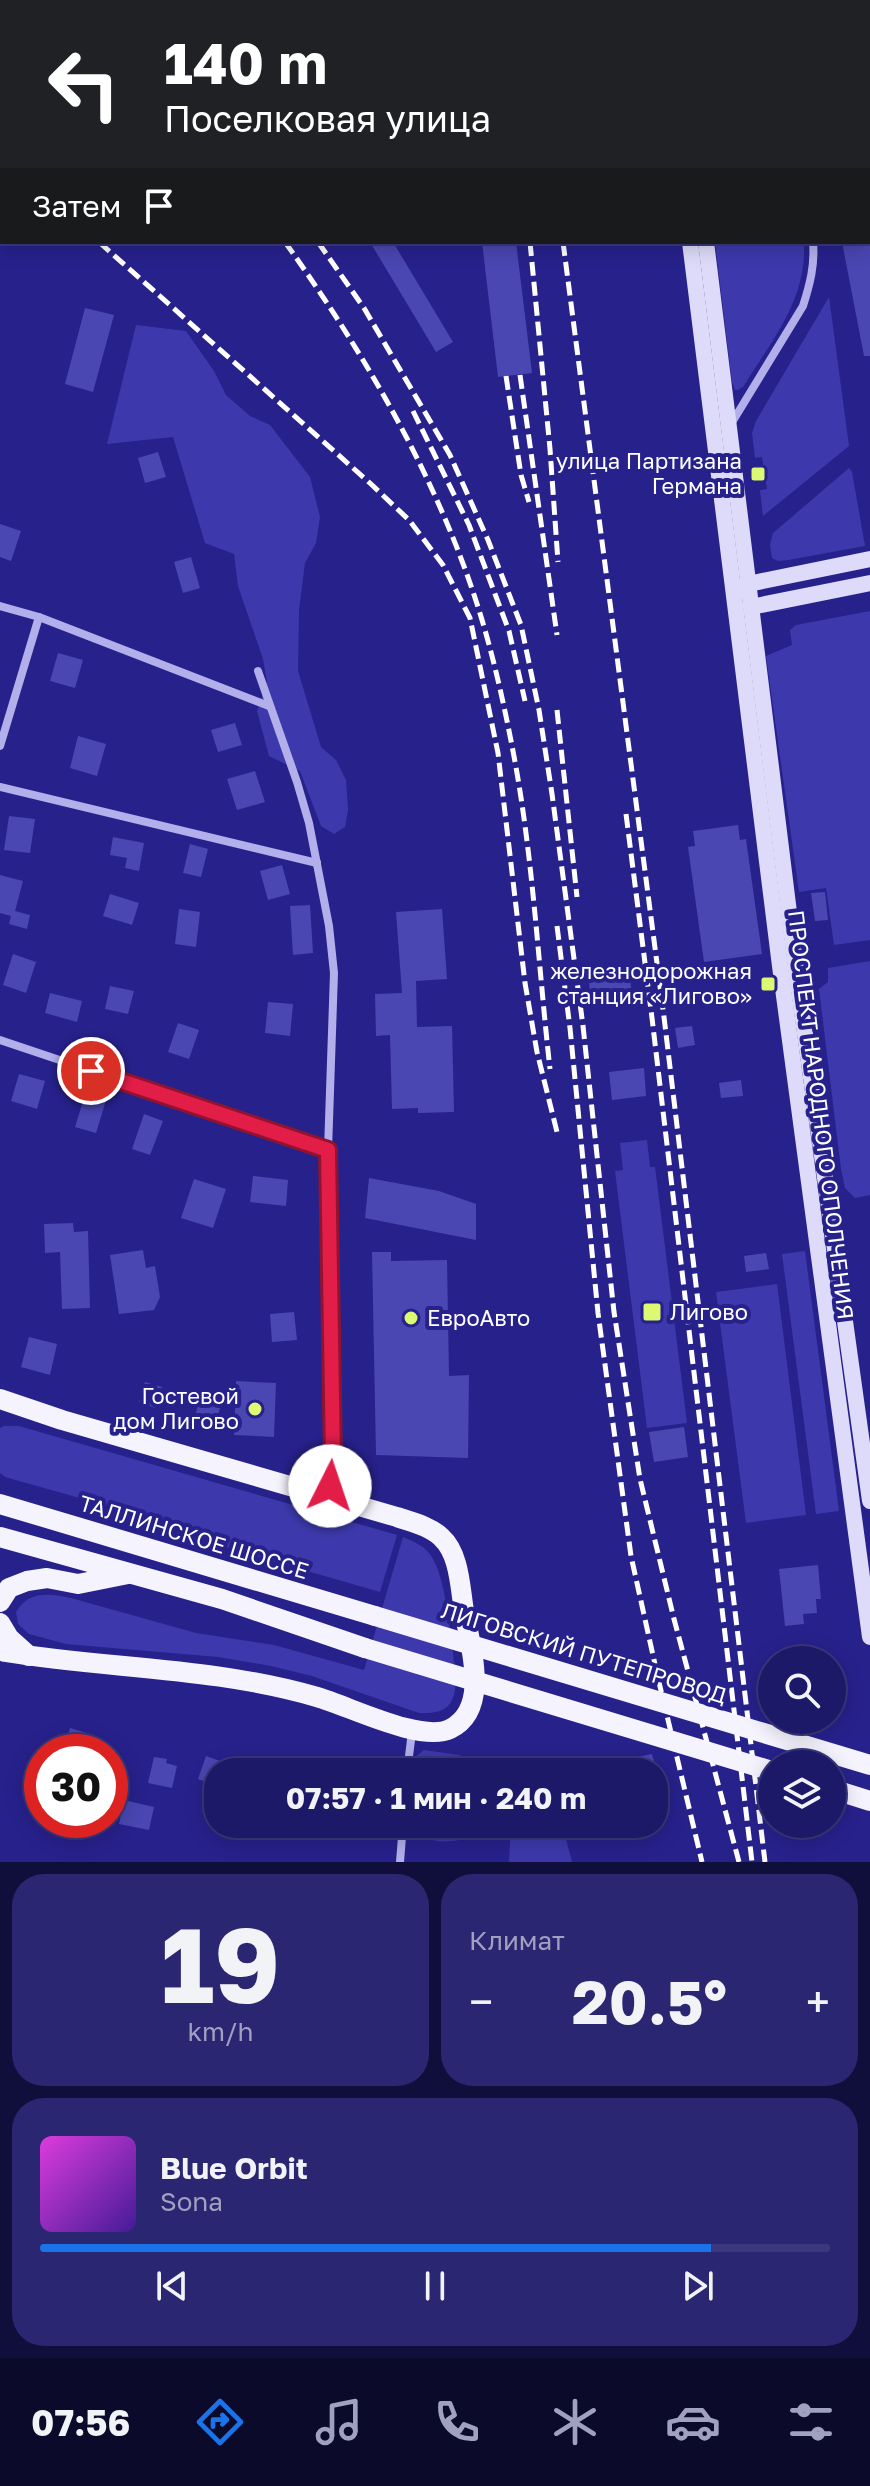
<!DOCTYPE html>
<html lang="ru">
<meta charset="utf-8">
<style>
:root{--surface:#1d1969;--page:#2a2671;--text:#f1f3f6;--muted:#a0a0c0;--line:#3b387d;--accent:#1a73e8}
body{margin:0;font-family:"Golos Text",sans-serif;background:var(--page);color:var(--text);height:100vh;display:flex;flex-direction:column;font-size:30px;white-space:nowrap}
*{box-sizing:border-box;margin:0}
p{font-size:26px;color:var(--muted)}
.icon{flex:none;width:44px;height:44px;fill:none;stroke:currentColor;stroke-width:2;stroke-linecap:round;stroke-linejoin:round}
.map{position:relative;height:1862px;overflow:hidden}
.details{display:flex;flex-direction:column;gap:12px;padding:12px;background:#100e3a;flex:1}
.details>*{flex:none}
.hud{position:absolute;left:0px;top:0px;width:870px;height:244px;box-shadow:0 4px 20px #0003,0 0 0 2px var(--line);background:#202124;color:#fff;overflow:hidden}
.tools{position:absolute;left:758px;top:1646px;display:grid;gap:16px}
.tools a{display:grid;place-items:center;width:88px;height:88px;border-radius:50%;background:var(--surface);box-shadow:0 4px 20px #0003,0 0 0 2px var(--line);font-size:40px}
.speed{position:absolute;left:24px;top:1734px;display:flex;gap:16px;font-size:40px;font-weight:700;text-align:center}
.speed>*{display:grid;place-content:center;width:104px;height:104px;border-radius:50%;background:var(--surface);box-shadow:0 4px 20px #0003,0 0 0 2px var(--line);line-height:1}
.speed .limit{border:12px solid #d22;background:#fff;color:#111}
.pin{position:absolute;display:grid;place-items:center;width:68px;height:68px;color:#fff;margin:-34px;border:4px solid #fff;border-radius:50%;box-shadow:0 2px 8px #0007}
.me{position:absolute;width:88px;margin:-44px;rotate:4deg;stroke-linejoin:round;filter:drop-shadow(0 0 6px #0008)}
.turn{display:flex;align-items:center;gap:28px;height:168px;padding:0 32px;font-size:36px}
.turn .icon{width:104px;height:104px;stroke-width:2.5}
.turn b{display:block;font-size:56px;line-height:68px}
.then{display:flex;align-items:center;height:76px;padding:0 32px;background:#0003;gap:16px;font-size:30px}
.big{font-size:60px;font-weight:700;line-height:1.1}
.details .card{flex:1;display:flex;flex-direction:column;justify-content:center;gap:12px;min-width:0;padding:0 28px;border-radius:32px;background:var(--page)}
.details .dial{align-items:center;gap:0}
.dial b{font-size:104px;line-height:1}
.song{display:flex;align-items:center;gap:24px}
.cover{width:96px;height:96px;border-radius:12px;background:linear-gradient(135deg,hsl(300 70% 55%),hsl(260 70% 35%))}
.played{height:8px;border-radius:4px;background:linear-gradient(90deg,var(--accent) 85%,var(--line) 85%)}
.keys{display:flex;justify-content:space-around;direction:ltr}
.heat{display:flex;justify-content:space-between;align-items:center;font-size:44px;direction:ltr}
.details .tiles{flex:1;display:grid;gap:12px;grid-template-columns:1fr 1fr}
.card:last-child{grid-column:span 2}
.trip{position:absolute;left:204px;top:1758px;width:464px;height:80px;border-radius:32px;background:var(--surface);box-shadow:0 4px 20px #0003,0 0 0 2px var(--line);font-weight:700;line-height:80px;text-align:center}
.menu{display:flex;height:128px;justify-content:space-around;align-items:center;background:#0c0a2a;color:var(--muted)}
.menu .icon{width:56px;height:56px}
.menu .current{color:var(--accent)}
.menu b{font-size:36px;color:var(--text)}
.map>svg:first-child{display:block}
.green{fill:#3d39ac}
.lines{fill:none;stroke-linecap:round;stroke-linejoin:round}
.stream{stroke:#a5a3ed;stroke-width:5}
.building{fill:#4a46b2}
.street{stroke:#b2afeb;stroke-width:8}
.secondary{stroke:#dddbf9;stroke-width:16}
.primary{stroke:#f5f4fe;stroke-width:20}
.rail{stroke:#fff;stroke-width:5;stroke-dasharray:14 6;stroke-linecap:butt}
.primary-bridge{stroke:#f5f4fe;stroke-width:20}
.route-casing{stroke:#92132f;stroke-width:20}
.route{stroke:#e11d48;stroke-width:14}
.poi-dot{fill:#ddf871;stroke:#27218c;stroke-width:3}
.labels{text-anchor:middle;stroke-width:8;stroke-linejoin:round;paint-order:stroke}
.poi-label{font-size:22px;fill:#fff;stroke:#27218c;text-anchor:end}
.street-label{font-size:22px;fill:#fff;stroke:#27218c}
</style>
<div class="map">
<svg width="870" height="1862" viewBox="0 0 870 1862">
<rect width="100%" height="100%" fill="#27218c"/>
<!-- green -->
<g class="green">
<path d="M715,242H804C807,300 772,340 743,387L738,390H735L732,382Z"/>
<polygon points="829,297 849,446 763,516 760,490 767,489 762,457 755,458 752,433 756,421"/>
<polygon points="136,325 186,331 214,371 226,395 250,416 270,425 310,477 320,517 316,543 305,563 299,610 298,671 321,747 336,760 346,780 348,810 345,827 334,834 321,826 300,771 269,756 257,711 267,682 263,659 238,586 234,554 205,543 173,437 107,444"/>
<polygon points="849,468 852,472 865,546 788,560 778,561 772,558 770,545 773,533"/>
<polygon points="870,611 870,940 834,945 826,888 799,892 766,656 792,645 790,630 796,625"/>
<polygon points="870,961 870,1195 855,1198 845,1188 841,1169 819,989 828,982 828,968"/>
<polygon points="647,1140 650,1167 655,1167 687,1423 647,1428 615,1171 623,1170 620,1143"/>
<polygon points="805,1251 839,1511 816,1514 782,1254"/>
<polygon points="777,1284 806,1515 746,1523 716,1292"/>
<polygon points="4,1426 19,1426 397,1535 380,1592 237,1551 168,1523 5,1477 0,1473 0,1428"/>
<path d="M403,1537C415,1542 427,1547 433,1559C447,1583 452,1648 456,1678C455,1706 447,1714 419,1713L312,1676L271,1666L218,1657L66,1644L29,1634L18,1624L16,1612C30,1590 48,1594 71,1598L196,1633L274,1645L364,1670Z"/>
<polygon points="424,1750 459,1755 489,1768 490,1772 413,1772 415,1757"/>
<path d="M411,1824H480L474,1836C448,1844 437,1843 412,1834Z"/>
<polygon points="511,1824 562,1824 572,1862 509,1862"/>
</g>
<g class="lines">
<!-- stream -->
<g class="stream">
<polyline points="184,0 186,2"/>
<polyline points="0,115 2,117"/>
</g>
</g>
<!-- building -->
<g class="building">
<polygon points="370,242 393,242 453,342 436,352"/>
<polygon points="482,242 516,242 532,373 498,377"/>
<polygon points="842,242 870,242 870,356 864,356"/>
<polygon points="85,308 114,315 93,392 65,384"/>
<polygon points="158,452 166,477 145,483 138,458"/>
<polygon points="0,524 21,531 11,561 0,557"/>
<polygon points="191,557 200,588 183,593 174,562"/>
<polygon points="58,653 83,660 75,688 50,681"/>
<polygon points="235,723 242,745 218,752 211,730"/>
<polygon points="78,736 106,744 97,776 70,768"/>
<polygon points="255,771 265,802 237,810 227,779"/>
<polygon points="9,816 35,819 30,853 4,850"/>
<polygon points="738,825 740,840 746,839 762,954 704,962 688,847 695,846 693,831"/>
<polygon points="113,837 144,843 139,871 125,868 127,858 110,855"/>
<polygon points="190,844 208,849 201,877 183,873"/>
<polygon points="282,865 290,894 268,900 260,871"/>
<polygon points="0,875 23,881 15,911 30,915 27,929 9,924 11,916 0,913"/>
<polygon points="825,892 828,920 815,921 811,893"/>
<polygon points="110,894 139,903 132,925 103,916"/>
<polygon points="310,905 313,953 293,955 290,906"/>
<polygon points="179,909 200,912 196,947 175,944"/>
<polygon points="442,909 447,979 416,981 417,1027 452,1026 454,1112 418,1113 418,1108 392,1109 390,1035 376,1036 375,994 402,993 396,912"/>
<polygon points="13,954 36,962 26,993 3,985"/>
<polygon points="615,964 616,972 629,970 632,995 591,1000 588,975 601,974 600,966"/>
<polygon points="110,986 134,991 128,1014 105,1009"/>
<polygon points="50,993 82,1001 77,1022 45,1013"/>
<polygon points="268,1002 293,1004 290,1036 265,1033"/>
<polygon points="178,1023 199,1030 189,1059 168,1052"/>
<polygon points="692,1026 695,1045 678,1048 675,1028"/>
<polygon points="644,1068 646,1096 612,1100 609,1072"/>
<polygon points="19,1074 45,1081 37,1109 11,1101"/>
<polygon points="741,1080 743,1096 721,1098 719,1083"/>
<polygon points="87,1088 108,1094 96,1133 75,1127"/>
<polygon points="144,1114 163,1121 150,1155 132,1149"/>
<polygon points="253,1176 288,1180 286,1206 250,1202"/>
<polygon points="369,1178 439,1191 476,1204 476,1240 365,1218"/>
<polygon points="194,1179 226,1189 213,1228 181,1218"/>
<polygon points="73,1223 74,1232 88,1231 90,1308 62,1309 60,1252 45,1253 44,1224"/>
<polygon points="143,1250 146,1268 155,1266 160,1297 154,1310 119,1314 110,1255"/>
<polygon points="372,1252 391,1252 391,1261 447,1260 449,1376 469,1375 468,1458 376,1455"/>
<polygon points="766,1253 769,1269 746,1272 744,1256"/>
<polygon points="294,1312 297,1340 272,1342 270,1314"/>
<polygon points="29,1337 57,1344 50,1375 21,1367"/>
<polygon points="236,1381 276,1383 274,1437 234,1435"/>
<polygon points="145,1382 162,1387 155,1408 139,1402"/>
<polygon points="199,1402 220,1408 213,1432 192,1426"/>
<polygon points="684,1427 688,1457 654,1462 649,1432"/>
<polygon points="818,1565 821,1599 816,1599 817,1613 803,1614 804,1624 785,1626 779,1569"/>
<polygon points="70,1728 90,1734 84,1752 63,1752"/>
<polygon points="652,1754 657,1772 630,1772 627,1759"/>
<polygon points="206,1756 220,1761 218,1768 218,1803 204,1798 209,1783 198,1779"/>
<polygon points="154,1757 167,1759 166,1763 177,1766 172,1788 148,1783"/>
<polygon points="124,1800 154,1807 149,1830 119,1824"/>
</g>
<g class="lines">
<!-- street -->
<g class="street">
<polyline points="785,0 785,2"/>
<path d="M731,424L803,306C810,284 815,265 813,242"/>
<polyline points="0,606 39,617 269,706"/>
<polyline points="258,671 297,782 309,823 329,926 334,973 328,1150 333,1459 332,1475 327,1495"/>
<polyline points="0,746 39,617"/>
<polyline points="0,787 317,863"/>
<polyline points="0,1040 328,1150"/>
<polyline points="407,1772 412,1732"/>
<polyline points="400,1862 403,1824"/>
</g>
<!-- secondary -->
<g class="secondary">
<polyline points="661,0 661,2"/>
<polyline points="677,0 678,2"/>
<polyline points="690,242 780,966 870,1637"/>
<polyline points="706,242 796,969 870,1501"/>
<polyline points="743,589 748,584 870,559"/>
<polyline points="751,607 870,583"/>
</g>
<!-- primary -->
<g class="primary">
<path d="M0,1399L62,1420L397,1517C411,1522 430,1526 441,1537C460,1554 460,1588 464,1611C470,1645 491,1709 450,1729C421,1743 349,1706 317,1697C214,1667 109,1669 5,1652L0,1649"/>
<polyline points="0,1504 375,1616"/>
<polyline points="0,1537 222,1599 365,1648"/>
<polyline points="0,1602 9,1588 27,1581 47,1578 78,1584 128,1574"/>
<polyline points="0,1623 9,1638 29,1656"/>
<polyline points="832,1789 870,1801"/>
</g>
<!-- rail -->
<g class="rail">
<polyline points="90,0 93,2"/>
<polyline points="108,0 110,2"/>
<polyline points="126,0 128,2"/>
<polyline points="533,0 533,2"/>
<polyline points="0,142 2,144"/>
<polyline points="99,242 371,484 409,520 443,565 470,618 498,753 525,983 537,1052 558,1136"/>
<path d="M285,242C365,354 437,477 479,610C493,655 504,704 513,751C533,855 538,963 550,1069"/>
<polyline points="318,242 364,308 450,455 488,540 521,625 539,710 552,794 583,1026 614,1312 640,1479 674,1619 739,1862"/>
<polyline points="530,242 550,449 558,562"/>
<polyline points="563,242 664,1017 765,1862"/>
<polyline points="520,375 557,635"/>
<polyline points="506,376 521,475 529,502"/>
<polyline points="413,411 469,525 509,631 525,701"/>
<polyline points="557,710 577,897"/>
<polyline points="626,814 652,1018 752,1862"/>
<polyline points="557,926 570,1028 598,1313 631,1556 658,1678 702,1862"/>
</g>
<!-- primary-bridge -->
<g class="primary-bridge">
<polyline points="375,1616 870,1765"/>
<polyline points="365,1648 772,1771"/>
</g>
</g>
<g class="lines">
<defs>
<polyline id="route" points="91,1071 328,1150 333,1459 330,1486"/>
</defs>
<!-- route casing -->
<use href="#route" class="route-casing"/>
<!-- route -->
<use href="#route" class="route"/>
</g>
<!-- markers -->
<g class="poi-dot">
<rect x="750" y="466" width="16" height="16" rx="4"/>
<rect x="760" y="976" width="16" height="16" rx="4"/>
<rect x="642" y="1302" width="20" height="20" rx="4"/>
<circle cx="411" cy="1318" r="8"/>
<circle cx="255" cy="1409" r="8"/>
</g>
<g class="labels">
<!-- poi labels -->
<g class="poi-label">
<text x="742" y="469">улица Партизана<tspan x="742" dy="25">Германа</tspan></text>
<text x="752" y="979">железнодорожная<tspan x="752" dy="25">станция «Лигово»</tspan></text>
<text x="670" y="1320" text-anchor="start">Лигово</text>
<text x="427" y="1326" text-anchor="start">ЕвроАвто</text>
<text x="239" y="1404">Гостевой<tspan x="239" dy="25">дом Лигово</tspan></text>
</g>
<!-- street labels -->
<g class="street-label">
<text transform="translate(821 1115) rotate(83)" y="8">ПРОСПЕКТ НАРОДНОГО ОПОЛЧЕНИЯ</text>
<text transform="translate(194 1537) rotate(17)" y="8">ТАЛЛИНСКОЕ ШОССЕ</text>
<text transform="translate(584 1653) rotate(17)" y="8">ЛИГОВСКИЙ ПУТЕПРОВОД</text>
</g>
</g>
</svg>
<div class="tools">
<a><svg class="icon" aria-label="search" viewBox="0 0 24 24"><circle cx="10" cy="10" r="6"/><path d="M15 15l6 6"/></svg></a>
<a><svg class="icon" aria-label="layers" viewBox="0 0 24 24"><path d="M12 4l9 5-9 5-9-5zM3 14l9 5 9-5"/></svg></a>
</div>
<div class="speed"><div class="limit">30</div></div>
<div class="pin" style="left:91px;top:1071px;background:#d93025"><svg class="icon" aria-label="arrive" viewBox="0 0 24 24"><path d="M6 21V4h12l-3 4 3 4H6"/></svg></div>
<svg class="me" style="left:330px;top:1486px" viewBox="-20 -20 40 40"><circle r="19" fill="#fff"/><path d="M0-13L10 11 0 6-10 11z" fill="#e11d48"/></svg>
<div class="trip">07:57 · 1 мин · 240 m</div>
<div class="hud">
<div class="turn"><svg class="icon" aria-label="left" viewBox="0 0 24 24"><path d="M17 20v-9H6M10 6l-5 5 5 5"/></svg><div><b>140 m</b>Поселковая улица</div></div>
<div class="then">Затем<svg class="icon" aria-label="arrive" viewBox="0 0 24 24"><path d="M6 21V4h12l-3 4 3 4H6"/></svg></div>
</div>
</div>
<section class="details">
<div class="tiles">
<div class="card dial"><b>19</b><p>km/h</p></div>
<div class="card"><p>Климат</p>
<div class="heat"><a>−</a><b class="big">20.5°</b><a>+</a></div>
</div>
<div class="card">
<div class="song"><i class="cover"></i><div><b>Blue Orbit</b><p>Sona</p></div></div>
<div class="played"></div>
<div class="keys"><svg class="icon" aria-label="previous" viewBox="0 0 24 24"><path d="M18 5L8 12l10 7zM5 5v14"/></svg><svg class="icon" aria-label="pause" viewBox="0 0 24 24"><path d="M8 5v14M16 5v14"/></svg><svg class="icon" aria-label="next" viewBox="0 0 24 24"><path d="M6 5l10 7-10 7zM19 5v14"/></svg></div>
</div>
</div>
</section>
<nav class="menu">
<b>07:56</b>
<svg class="icon current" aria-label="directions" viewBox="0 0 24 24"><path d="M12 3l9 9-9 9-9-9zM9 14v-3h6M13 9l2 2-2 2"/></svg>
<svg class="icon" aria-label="music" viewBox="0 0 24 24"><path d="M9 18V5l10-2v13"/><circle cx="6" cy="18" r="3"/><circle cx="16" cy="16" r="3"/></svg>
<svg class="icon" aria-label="phone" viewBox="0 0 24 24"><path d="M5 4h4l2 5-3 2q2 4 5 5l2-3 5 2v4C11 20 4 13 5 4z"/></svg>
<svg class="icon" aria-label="climate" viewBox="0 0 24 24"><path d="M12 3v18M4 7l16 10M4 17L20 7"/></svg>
<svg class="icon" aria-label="car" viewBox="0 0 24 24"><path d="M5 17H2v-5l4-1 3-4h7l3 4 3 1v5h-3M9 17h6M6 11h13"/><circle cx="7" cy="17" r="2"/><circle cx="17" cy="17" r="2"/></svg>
<svg class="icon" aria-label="filters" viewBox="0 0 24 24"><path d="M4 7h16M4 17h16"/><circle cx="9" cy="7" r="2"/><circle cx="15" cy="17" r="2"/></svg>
</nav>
